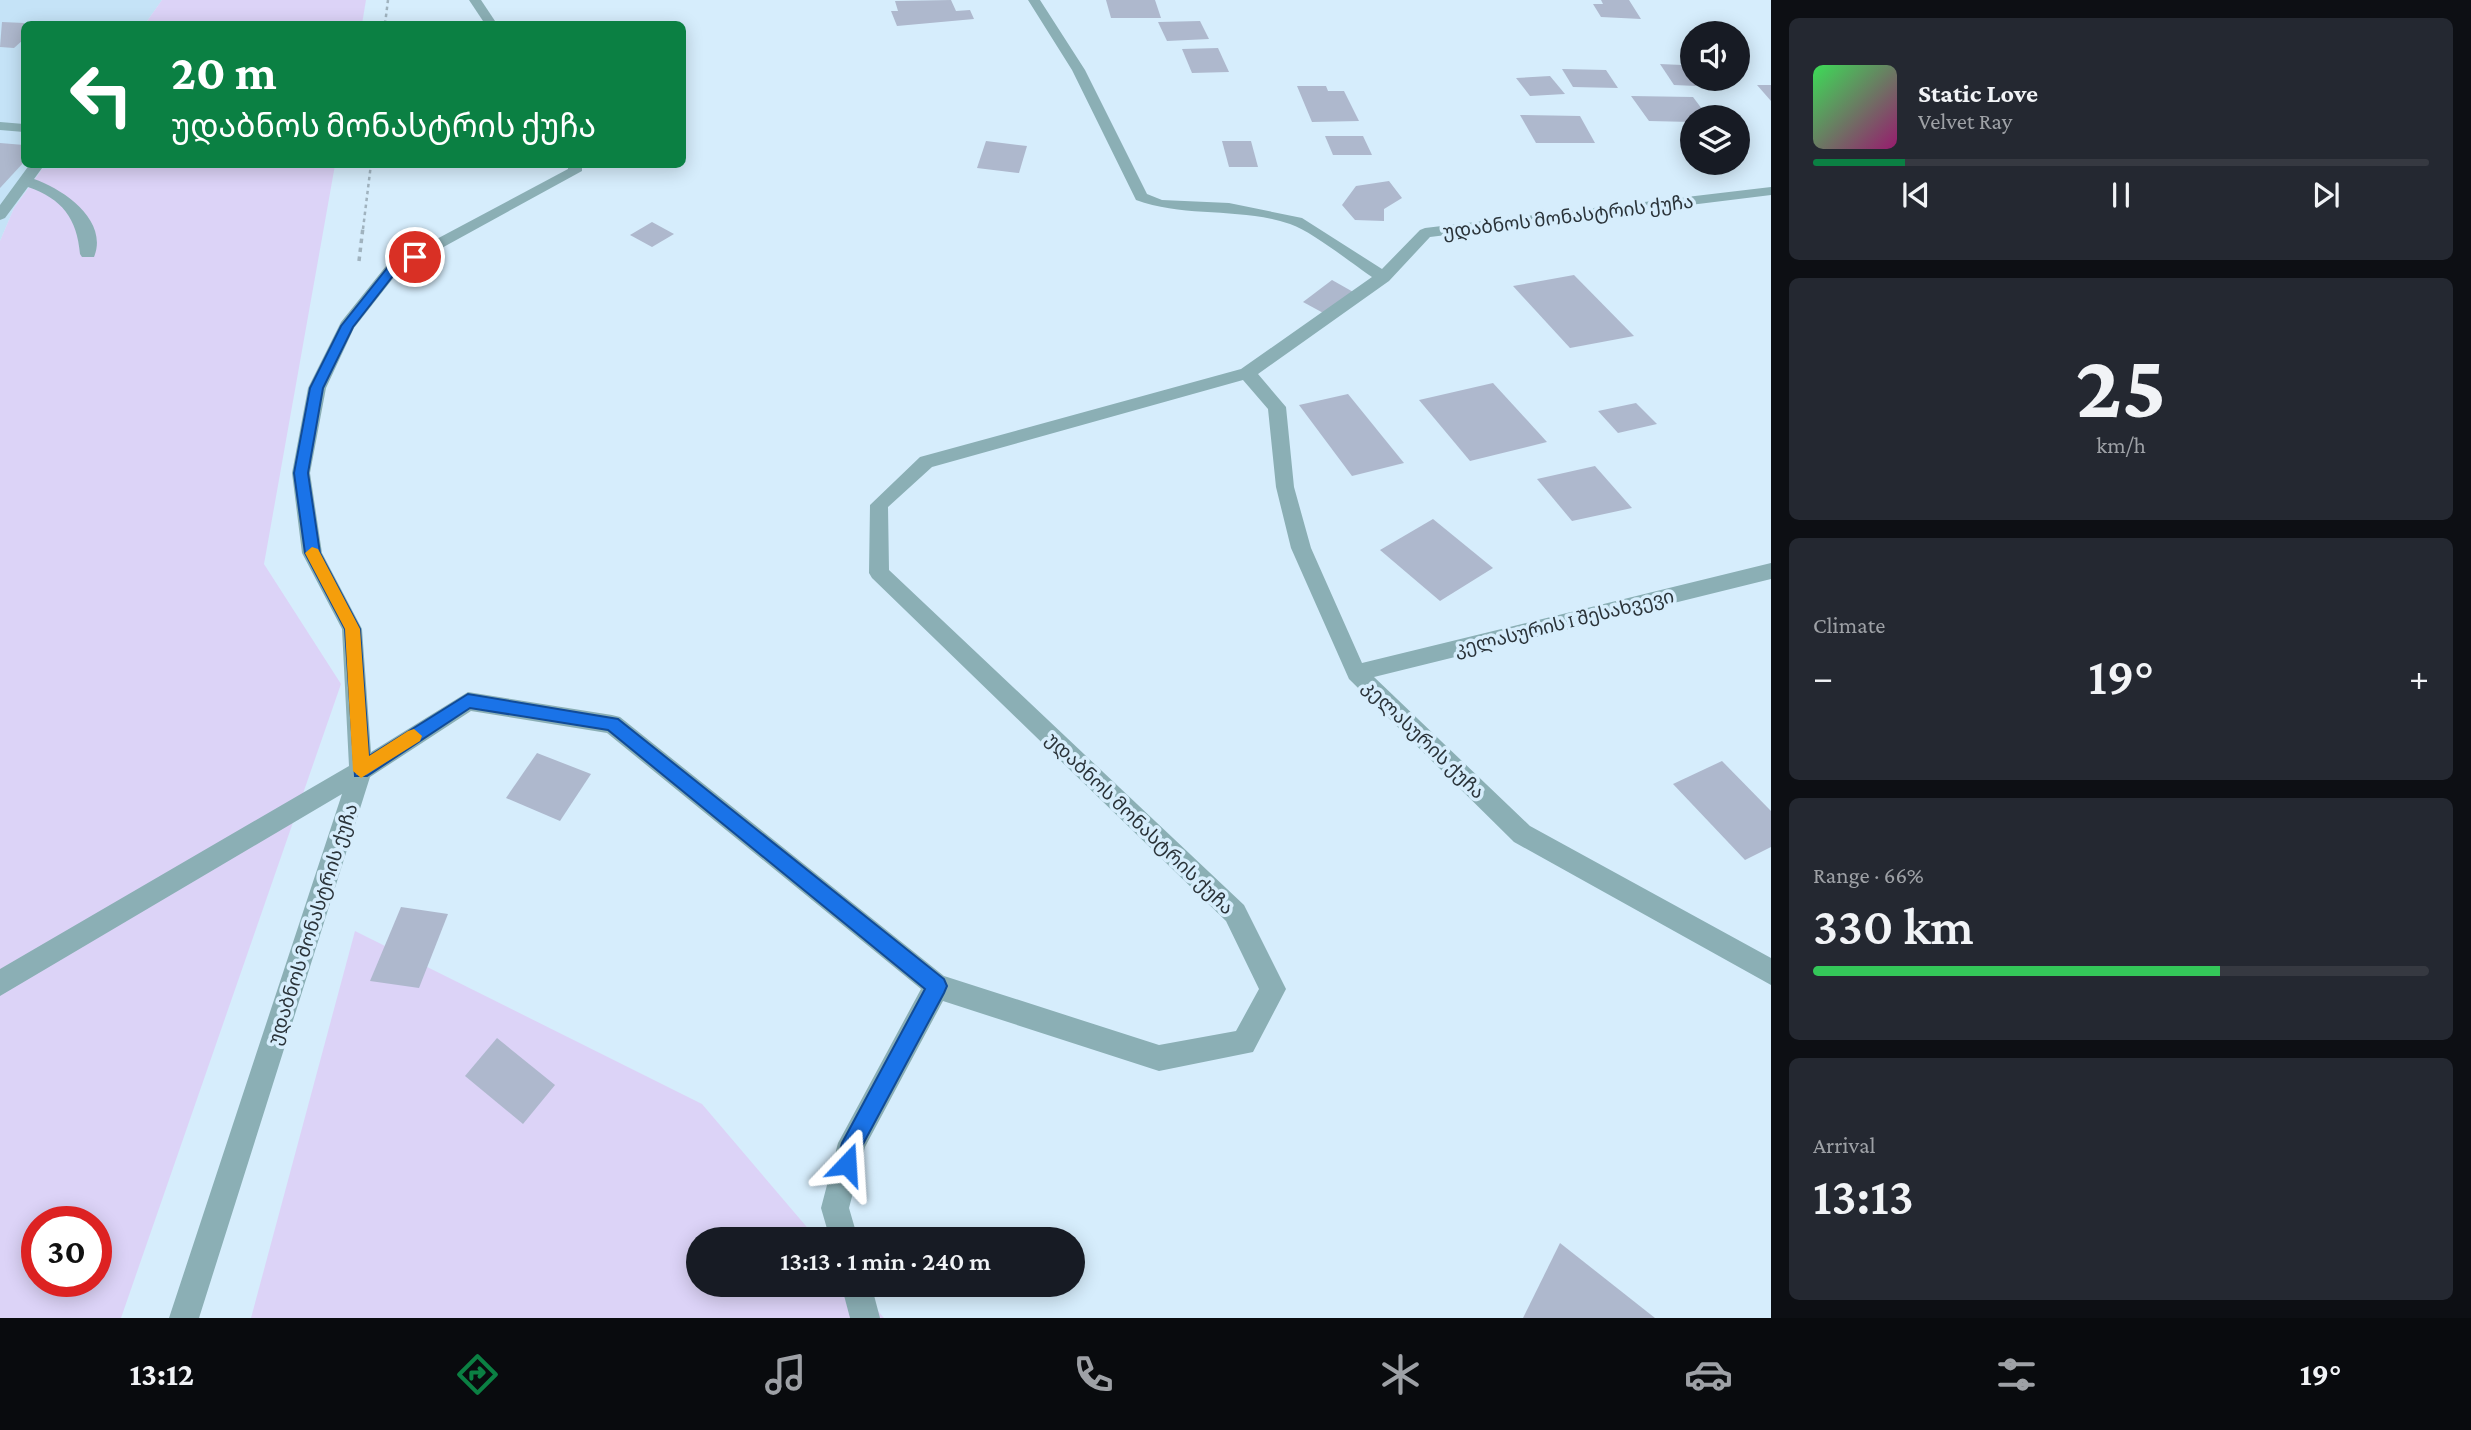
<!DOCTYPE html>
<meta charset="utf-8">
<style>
:root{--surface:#171b24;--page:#242831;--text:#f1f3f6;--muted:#9ea1a6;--line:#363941;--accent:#0b8043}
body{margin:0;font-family:"Crimson Pro","Noto Sans Georgian",serif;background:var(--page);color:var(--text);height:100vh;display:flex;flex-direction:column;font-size:26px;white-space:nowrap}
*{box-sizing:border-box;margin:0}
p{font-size:23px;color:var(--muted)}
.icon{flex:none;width:38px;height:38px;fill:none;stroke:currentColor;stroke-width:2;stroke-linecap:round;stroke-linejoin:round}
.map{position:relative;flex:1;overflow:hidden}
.details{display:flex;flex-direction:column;gap:18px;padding:18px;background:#0d0f14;width:700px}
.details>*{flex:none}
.guide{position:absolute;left:21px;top:21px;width:665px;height:147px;border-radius:10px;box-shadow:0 4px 18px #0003;background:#0b8043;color:#fff;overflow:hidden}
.buttons{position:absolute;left:1680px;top:21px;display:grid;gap:14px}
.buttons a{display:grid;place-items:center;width:70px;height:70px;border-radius:50%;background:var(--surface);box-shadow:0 4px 18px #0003;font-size:35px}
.speed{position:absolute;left:21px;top:1206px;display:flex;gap:14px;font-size:35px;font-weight:700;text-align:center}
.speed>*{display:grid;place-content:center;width:91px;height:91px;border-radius:50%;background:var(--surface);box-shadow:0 4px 18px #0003;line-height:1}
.speed .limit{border:10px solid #d22;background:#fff;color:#111}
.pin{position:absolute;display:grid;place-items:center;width:60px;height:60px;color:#fff;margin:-30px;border:4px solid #fff;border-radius:50%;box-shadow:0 2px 7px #0007}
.me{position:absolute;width:77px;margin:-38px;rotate:20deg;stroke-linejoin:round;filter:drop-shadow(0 0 5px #0008)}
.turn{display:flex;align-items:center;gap:24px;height:147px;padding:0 35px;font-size:32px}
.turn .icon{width:91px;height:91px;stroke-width:2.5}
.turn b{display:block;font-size:49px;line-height:60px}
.big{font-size:52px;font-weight:600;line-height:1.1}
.details .tile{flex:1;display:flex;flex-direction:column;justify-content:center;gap:10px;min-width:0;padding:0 24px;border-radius:10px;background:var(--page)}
.details .dial{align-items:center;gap:0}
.dial b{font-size:91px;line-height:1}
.song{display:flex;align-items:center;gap:21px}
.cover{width:84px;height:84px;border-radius:10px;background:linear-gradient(135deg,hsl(130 70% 55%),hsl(320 70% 35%))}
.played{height:7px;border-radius:4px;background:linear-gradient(90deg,var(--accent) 15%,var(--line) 15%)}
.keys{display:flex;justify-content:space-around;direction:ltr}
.heat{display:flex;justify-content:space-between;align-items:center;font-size:38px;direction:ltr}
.charge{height:10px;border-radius:5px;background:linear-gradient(90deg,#34c759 66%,var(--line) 0)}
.trip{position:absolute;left:686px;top:1227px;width:399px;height:70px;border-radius:35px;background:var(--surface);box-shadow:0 4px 18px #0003;font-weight:600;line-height:70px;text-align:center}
.menu{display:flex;height:112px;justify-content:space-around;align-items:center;background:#090b0e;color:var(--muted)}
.menu .icon{width:49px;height:49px}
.menu .current{color:var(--accent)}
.menu b{font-size:32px;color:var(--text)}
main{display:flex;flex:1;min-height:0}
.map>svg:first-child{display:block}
.built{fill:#c5e3f7}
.green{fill:#dcd3f7;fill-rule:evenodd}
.building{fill:#aeb8cd}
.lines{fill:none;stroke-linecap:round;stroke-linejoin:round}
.path-far1{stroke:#a0b3bf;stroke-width:2.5;stroke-dasharray:3.5 3.5;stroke-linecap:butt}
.path{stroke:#a0b3bf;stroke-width:3.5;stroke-dasharray:4.5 4.5;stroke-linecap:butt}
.minor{fill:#8bafb5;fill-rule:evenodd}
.route{fill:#1a73e8;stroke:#114b97;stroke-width:2}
.slow{fill:#f59e0b}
.labels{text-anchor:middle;stroke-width:7;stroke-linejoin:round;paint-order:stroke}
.street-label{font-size:19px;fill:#2b343a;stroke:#d6edfc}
</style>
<main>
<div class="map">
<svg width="1771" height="1318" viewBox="0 0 1771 1318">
<rect width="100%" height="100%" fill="#d6edfc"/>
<!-- built -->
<polygon class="built" points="0,0 162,0 145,24 24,24 24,164 186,166 42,169 14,208 0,241"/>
<!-- green -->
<g class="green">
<polygon points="162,0 366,0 362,24 145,24"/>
<path d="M187,164L335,165L264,564L341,684L121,1318H0V241L14,208L42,169ZM37,1222H96V1281H37Z"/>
<polygon points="355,931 702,1104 817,1239 698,1239 698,1284 856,1285 884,1318 251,1318"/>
</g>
<!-- building -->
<g class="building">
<polygon points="951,0 956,11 970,10 974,19 897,26 891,11 898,11 895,1"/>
<polygon points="1106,0 1155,0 1161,18 1111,18"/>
<polygon points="1601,0 1629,0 1641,19 1601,17 1593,4 1603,4"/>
<polygon points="1200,21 1209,39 1167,41 1158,22"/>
<polygon points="2,22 24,23 24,39 14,48 0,47"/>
<polygon points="1218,48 1229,72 1192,73 1182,49"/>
<polygon points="1660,64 1682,65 1696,86 1674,85"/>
<polygon points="1562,69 1606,70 1618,88 1573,87"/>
<polygon points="1550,76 1565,94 1530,96 1516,78"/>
<polygon points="1757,85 1771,85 1771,101"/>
<polygon points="1297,86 1326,86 1328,91 1344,91 1359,121 1312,122"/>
<polygon points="1631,96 1693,97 1708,117 1692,117 1692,122 1649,121"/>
<polygon points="1520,115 1580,116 1595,143 1536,143"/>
<polygon points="1325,136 1363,136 1372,155 1333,155"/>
<polygon points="986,141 1027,146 1019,173 977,168"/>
<polygon points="1222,141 1251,141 1258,167 1229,167"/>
<polygon points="0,143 24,145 24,162 0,188"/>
<polygon points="1389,181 1402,198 1384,209 1384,221 1355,220 1342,205 1356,186"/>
<polygon points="652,222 674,234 652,247 630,235"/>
<polygon points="1574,275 1634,336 1570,348 1513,286"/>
<polygon points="1332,280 1355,293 1327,315 1303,302"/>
<polygon points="1493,383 1547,442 1470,461 1419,400"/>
<polygon points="1348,394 1404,463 1352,476 1299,405"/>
<polygon points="1636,403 1657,424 1618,433 1598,411"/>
<polygon points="1595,466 1632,508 1572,521 1537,479"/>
<polygon points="1433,519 1493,568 1440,601 1380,550"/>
<polygon points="537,753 591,774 560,821 506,798"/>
<polygon points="1722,761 1771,811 1771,847 1745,860 1673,784"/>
<polygon points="401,907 448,914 419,988 370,981"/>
<polygon points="497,1038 555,1085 523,1124 465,1076"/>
<polygon points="1560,1243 1655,1318 1523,1318"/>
</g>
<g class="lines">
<!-- path-far1 -->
<g class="path-far1">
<polyline points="385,24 388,0"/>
<polyline points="363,229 371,164"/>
</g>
<!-- path -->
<polyline class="path" points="359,261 363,227"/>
<!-- minor -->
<g class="minor">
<polygon points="469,0 481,0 497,24 485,24"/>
<path d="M1028,0H1040L1085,70L1147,194L1162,200L1229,203L1302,218L1382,269L1420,230L1425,228L1771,187V195L1430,237L1389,281L1258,374L1286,407L1294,487L1311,548L1362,663L1771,563V579L1374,677L1530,826L1771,958V985L1514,842L1349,679L1291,548L1276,487L1268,409L1243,380L932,467L888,507L889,570L1244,905L1286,989L1253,1052L1159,1071L943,1001L865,1147L849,1208L858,1239H830L821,1208L838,1143L921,989L607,733L471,711L370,777L199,1318H169L342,794L0,996V969L349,766L342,629L302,553L292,473L308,388L341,322L386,266L568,169V164H582V171L398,272L354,328L326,388L310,473L322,553L362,629L371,752L468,692L612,715L620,717L944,976L1159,1045L1236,1031L1259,989L1226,921L872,578L869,573L870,505L920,457L1241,369L1372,277C1351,263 1313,232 1290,224C1240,207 1185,218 1136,200L1072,70Z"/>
<polygon points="0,122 24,124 24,132 0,130"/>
<path d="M30,164H45L34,179C63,189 109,220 94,257H82L80,254C77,218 62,199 28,187L5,218L0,220V205Z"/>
<polygon points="841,1284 871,1284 880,1318 850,1318"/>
</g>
</g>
<!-- route -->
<polygon class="route" points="411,254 421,257 396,272 353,327 323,388 308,473 320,553 360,629 369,756 468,694 618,719 944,979 947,986 944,993 862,1146 854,1172 847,1175 839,1172 836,1164 842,1143 925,989 608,730 470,708 367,776 355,776 345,629 305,553 294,473 310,388 341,326 388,267"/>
<!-- slow -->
<polygon class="slow" points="312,547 318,549 360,629 369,756 408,731 414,729 422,736 420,741 361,778 353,771 345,629 305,553"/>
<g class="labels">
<!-- street labels -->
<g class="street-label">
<text transform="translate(1568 216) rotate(-7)" y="7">უდაბნოს მონასტრის ქუჩა</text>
<text transform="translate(1564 622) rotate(-14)" y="7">კელასურის I შესახვევი</text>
<text transform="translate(1424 739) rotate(44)" y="7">კელასურის ქუჩა</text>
<text transform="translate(1140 823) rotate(44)" y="7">უდაბნოს მონასტრის ქუჩა</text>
<text transform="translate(312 924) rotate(-72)" y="7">უდაბნოს მონასტრის ქუჩა</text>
</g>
</g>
</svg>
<div class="buttons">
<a><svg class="icon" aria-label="sound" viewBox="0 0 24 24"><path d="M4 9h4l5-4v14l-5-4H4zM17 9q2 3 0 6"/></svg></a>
<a><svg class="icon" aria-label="layers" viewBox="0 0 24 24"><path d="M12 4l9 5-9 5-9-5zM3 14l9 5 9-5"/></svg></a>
</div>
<div class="speed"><div class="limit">30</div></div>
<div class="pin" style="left:415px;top:257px;background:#d93025"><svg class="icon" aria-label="arrive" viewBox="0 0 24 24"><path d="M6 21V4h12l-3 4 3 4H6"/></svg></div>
<svg class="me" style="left:847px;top:1164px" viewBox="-20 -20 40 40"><path d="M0-17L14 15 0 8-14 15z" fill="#1a73e8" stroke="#fff" stroke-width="4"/></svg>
<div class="trip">13:13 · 1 min · 240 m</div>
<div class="guide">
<div class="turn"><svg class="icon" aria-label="left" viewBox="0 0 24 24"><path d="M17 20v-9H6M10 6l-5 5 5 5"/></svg><div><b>20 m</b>უდაბნოს მონასტრის ქუჩა</div></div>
</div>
</div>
<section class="details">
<div class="tile">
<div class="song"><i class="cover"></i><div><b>Static Love</b><p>Velvet Ray</p></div></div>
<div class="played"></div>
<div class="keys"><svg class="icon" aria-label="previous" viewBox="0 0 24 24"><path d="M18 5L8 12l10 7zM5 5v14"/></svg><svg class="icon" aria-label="pause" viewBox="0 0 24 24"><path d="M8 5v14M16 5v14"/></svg><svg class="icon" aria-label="next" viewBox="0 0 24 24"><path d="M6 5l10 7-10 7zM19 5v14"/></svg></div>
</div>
<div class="tile dial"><b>25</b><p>km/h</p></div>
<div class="tile"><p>Climate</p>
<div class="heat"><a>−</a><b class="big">19°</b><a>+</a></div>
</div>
<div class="tile"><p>Range · 66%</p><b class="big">330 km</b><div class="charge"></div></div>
<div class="tile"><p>Arrival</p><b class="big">13:13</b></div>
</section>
</main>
<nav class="menu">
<b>13:12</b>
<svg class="icon current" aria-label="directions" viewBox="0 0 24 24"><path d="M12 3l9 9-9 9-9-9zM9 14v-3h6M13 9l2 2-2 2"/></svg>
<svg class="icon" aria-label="music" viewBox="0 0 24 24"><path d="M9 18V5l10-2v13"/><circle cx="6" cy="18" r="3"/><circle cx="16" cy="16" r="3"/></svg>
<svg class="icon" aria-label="phone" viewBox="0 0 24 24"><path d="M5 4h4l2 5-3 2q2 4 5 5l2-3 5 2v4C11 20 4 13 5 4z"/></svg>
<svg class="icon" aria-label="climate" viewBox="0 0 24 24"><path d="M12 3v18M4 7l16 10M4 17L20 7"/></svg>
<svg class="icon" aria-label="car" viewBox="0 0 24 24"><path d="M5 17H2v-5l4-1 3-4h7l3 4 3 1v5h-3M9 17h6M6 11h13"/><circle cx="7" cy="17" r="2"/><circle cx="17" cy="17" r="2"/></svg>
<svg class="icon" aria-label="filters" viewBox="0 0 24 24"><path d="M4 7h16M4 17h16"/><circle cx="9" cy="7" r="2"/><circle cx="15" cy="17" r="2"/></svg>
<b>19°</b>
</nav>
